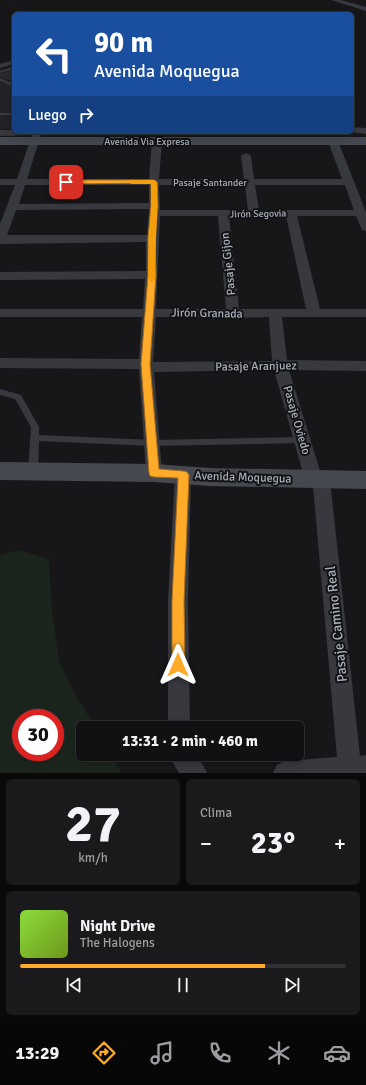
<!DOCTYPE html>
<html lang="es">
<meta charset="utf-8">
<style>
:root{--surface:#111113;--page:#1a1a1c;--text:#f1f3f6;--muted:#9c9da0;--line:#303133;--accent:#ffab29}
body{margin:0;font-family:Signika,sans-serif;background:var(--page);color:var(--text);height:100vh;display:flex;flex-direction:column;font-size:15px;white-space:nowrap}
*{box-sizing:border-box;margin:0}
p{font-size:13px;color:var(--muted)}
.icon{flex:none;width:22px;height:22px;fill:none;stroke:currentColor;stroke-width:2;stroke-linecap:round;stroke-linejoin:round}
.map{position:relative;height:773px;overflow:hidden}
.details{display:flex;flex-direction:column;gap:6px;padding:6px;background:#09090a;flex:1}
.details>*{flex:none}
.hud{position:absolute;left:12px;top:12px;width:342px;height:122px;border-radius:6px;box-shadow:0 2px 10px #0003,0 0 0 1px var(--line);background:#1a4fa0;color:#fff;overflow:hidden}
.speed{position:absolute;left:12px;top:709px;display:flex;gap:8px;font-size:20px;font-weight:700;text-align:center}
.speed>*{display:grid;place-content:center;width:52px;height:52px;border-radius:50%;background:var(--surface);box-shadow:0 2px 10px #0003,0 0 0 1px var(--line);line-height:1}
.speed .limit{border:6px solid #d22;background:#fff;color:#111}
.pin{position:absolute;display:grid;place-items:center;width:34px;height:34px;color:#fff;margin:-17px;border-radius:8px;box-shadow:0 2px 6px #0006}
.me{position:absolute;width:44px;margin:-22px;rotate:0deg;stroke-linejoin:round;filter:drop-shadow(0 0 3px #0008)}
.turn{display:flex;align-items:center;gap:14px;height:84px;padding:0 16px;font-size:18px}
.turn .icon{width:52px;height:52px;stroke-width:2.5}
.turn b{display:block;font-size:28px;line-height:34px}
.then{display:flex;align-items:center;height:38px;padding:0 16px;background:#0003;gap:8px;font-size:15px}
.big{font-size:30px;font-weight:700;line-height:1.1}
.details .widget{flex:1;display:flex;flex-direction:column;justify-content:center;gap:6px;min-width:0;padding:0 14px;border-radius:6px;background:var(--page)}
.details .dial{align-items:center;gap:0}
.dial b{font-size:52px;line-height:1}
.song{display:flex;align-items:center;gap:12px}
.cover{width:48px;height:48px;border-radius:6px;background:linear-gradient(135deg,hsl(90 70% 55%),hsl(80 70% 35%))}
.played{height:4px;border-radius:2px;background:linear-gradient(90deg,var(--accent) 75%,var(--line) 75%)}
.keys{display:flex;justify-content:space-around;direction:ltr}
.heat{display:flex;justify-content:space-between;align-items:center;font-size:22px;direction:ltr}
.details .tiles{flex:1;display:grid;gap:6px;grid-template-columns:1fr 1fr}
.widget:last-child{grid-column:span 2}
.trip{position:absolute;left:76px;top:721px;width:228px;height:40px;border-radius:6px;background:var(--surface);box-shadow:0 2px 10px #0003,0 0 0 1px var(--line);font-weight:700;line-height:40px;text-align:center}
.tabs{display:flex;height:64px;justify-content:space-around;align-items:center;background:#070708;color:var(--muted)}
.tabs .icon{width:28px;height:28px}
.tabs .selected{color:var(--accent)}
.tabs b{font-size:18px;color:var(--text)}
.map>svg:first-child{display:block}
.built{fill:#232327}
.green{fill:#1c251d;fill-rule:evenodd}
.building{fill:#27272b;stroke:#313136}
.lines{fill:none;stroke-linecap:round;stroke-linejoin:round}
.service{fill:#38393f;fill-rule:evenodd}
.minor{fill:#38393f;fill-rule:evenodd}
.secondary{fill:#45484f;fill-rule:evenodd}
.route{fill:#ffab29;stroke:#a66f1b}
.slow{fill:#f59e0b}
.labels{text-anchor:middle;stroke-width:4;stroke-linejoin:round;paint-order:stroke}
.far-street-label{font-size:10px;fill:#a8afba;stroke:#121214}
.street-label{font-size:12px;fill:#a8afba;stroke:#121214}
.near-street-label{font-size:14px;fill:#a8afba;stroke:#121214}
</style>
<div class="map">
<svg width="366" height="773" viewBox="0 0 366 773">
<rect width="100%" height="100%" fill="#171719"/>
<!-- built -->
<polygon class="built" points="14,66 14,129 0,129 0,69"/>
<!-- green -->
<path class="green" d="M19,550L49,559L51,602L59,661L78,700L97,728H83V754H111L121,773H0V555ZM21,718H55V752H21Z"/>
<!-- building -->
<polygon class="building" points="14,71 14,78 9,79 0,75"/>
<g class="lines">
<!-- service -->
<g class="service">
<polygon points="14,67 14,69 0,73 0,71"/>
<polygon points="0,78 14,84 14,87 0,81"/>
<rect x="0" y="113" width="14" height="2"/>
<polygon points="0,389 21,395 39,427 39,435 152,440 302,437 305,438 306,440 305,442 302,443 152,446 39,441 38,471 36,473 30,473 28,471 31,427 15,399 0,395"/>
</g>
<!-- minor -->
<g class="minor">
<polygon points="331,0 341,0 366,7 366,11"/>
<polygon points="14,60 14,64 0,68 0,64"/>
<polygon points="352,127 366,128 366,134 349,132 352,132"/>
<path d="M0,130H14V132H111L106,135H41L27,179H149L152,141L157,138L162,141L159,179H244L241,156L246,153L251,156L254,179H342L328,141L333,138L338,141L366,212V231L362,230L356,216H297L320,309H366V317H282L287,360L366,361V371L289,370L321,474L327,475L330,480L360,756L366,755V773H273L277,765L285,761L337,757L313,486L308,485L305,480L274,370L154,372L162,473L160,477L154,479L148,477L146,473L139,369L0,368V358L139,359L142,317H0V309H143L145,279L0,280V272L146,271V242L0,244V224L15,185H0V179H17L32,135L0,136ZM25,185H149V203L19,204ZM159,185H245L248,210H160ZM255,185H345L354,210H259ZM149,209L147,235H7L16,210ZM160,216H218L226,309H156ZM229,216H286L306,309H239ZM156,317L233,318L269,317L272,361L153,362Z"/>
<polygon points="183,469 189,471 191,475 188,601 190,728 168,728 168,601 175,475 177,471"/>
<polygon points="168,754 194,754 203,765 207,773 179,773"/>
</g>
<!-- secondary -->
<g class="secondary">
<rect x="0" y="137" width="366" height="8"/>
<polygon points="0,462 154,464 210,468 366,471 366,489 210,486 154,482 0,480"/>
</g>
</g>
<!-- route -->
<polygon class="route" points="63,180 154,180 157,182 158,206 155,238 156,275 150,364 159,469 183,471 187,472 189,475 184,601 185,665 183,669 178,671 174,669 172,665 172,601 178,478 154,477 150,476 149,473 141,364 148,275 148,238 151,206 151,183 66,184 63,183"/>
<!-- slow -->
<path class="slow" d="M130,180H154L157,182C158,214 155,247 155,280L151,282L148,280C148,248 152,216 151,184H132L130,183Z"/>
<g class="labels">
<!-- far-street labels -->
<g class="far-street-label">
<text x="147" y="145">Avenida Via Expresa</text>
<text x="210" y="186">Pasaje Santander</text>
<text transform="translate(258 213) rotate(-1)" y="4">Jirón Segovia</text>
</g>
<!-- street labels -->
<g class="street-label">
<text transform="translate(228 264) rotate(-96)" y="4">Pasaje Gijon</text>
<text transform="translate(207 313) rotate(1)" y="4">Jirón Granada</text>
<text transform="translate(256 366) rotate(-1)" y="4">Pasaje Aranjuez</text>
<text transform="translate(297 420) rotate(74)" y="4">Pasaje Oviedo</text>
<text transform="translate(243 477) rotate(2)" y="4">Avenida Moquegua</text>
</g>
<!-- near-street labels -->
<g class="near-street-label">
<text transform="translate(336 624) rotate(-96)" y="5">Pasaje Camino Real</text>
</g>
</g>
</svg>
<div class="speed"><div class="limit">30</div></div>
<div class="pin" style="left:66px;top:182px;background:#d93025"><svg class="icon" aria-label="arrive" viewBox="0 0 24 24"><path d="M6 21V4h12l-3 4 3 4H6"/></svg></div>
<svg class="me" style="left:178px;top:665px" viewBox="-20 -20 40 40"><path d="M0-17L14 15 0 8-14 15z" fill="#ffab29" stroke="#fff" stroke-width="4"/></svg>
<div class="trip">13:31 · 2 min · 460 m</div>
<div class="hud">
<div class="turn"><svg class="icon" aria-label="left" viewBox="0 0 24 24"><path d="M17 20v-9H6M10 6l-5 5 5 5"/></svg><div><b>90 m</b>Avenida Moquegua</div></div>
<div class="then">Luego<svg class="icon" aria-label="right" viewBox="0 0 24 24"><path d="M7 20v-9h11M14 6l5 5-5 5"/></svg></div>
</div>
</div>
<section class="details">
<div class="tiles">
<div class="widget dial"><b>27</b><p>km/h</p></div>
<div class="widget"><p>Clima</p>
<div class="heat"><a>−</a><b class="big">23°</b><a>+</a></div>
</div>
<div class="widget">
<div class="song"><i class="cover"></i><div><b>Night Drive</b><p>The Halogens</p></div></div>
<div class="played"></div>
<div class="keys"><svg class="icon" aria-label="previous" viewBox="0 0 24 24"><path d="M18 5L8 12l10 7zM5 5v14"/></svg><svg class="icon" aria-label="pause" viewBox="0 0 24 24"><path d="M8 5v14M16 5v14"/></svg><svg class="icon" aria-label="next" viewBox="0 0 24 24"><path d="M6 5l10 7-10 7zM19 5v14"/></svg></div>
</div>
</div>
</section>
<nav class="tabs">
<b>13:29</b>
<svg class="icon selected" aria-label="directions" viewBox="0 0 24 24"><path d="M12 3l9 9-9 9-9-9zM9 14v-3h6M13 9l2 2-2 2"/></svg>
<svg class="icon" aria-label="music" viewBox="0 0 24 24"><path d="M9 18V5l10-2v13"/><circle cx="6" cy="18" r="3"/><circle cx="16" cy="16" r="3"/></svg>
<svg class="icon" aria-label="phone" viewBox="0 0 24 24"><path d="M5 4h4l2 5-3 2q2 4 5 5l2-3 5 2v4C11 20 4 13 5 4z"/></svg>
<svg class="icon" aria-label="climate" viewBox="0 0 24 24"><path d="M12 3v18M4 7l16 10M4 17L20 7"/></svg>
<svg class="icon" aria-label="car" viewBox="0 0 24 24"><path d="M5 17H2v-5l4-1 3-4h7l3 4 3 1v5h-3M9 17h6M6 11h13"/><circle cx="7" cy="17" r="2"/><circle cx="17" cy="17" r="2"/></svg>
</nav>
